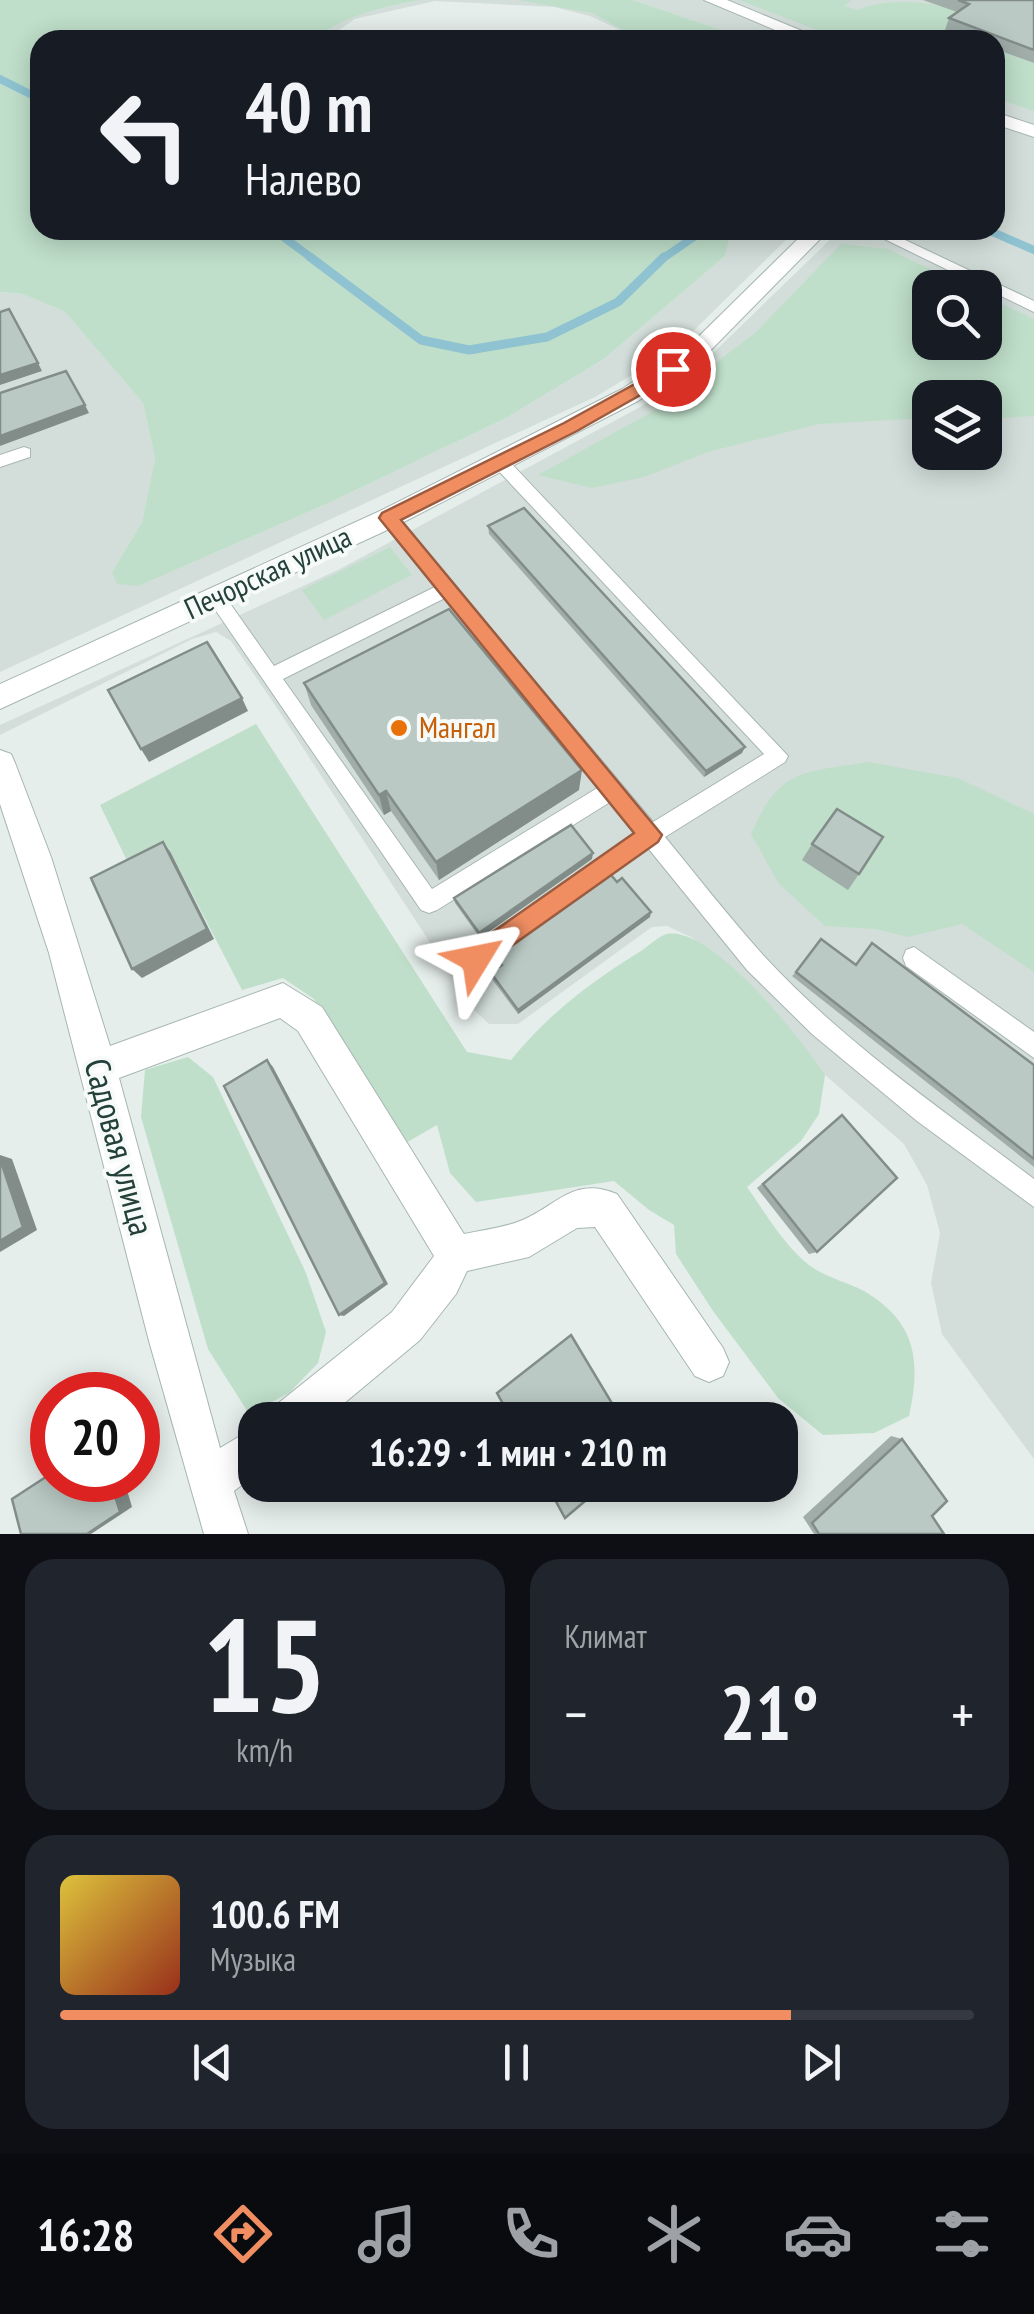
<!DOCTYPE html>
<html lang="ru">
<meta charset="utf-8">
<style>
:root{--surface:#171b24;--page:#20242c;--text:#f1f3f6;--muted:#9ea1a6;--line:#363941;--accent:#f08e62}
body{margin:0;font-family:"PT Sans Narrow",sans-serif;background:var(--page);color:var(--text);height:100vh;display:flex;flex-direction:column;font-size:38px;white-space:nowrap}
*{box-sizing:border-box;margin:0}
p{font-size:32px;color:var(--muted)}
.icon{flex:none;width:55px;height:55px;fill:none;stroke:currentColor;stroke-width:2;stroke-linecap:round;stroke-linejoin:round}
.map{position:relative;height:1534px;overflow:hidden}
.sheet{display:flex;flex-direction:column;gap:25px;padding:25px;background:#0d0f14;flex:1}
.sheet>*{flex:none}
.hud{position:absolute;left:30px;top:30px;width:975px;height:210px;border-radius:30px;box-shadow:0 5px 25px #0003;background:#171b24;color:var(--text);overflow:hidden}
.controls{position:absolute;left:912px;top:270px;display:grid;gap:20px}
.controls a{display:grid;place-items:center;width:90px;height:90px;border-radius:20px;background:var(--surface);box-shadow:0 5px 25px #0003;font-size:50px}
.speed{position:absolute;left:30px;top:1372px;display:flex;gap:20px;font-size:50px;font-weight:700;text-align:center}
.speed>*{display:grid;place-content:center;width:130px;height:130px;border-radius:50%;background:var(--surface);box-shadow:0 5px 25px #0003;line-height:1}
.speed .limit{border:15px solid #d22;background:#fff;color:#111}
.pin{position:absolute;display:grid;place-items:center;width:85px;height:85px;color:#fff;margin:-42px;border:5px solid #fff;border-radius:50%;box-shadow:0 2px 10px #0007}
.me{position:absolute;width:110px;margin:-55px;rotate:55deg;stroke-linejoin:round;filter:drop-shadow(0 0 8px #0008)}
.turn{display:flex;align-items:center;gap:35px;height:210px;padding:0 50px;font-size:45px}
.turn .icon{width:130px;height:130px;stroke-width:2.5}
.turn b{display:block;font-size:70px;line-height:85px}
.big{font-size:75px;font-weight:800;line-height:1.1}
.sheet .card{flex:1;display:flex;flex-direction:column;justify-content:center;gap:15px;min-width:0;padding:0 35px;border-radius:30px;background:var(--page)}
.sheet .dial{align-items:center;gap:0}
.dial b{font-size:130px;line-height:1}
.song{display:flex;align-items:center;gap:30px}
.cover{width:120px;height:120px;border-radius:15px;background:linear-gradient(135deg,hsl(50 70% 55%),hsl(10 70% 35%))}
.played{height:10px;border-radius:5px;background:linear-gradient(90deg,var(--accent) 80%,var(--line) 80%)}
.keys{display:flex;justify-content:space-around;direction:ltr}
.heat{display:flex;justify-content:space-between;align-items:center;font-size:55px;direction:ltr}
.sheet .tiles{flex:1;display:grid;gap:25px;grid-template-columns:1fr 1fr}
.card:last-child{grid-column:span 2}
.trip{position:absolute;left:238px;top:1402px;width:560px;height:100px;border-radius:30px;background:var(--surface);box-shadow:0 5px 25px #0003;font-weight:800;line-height:100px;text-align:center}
.menu{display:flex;height:160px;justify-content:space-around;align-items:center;background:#090b0e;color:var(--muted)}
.menu .icon{width:70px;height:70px}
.menu .active{color:var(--accent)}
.menu b{font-size:45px;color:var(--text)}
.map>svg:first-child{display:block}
.built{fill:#d3deda;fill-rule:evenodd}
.green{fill:#bfdfca}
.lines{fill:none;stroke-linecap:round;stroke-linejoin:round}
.stream-far1{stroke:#8fc3d2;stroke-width:8}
.stream{stroke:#8fc3d2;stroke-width:9}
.lane-casing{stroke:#a7b6b2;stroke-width:2}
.street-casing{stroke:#a7b6b2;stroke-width:2}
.lane{fill:#fff;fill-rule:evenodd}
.street{fill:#fff;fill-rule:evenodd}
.wall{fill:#a0ada9}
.shaded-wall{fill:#828d89}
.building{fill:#bac9c4;stroke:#828d89;stroke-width:2.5}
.route{fill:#f08e62;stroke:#9c5c40;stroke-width:2.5}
.food-dot{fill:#e8710a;stroke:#f6faf8;stroke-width:4}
.labels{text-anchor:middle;stroke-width:8;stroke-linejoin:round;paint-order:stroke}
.street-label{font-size:30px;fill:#24403a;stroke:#f6faf8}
.food-label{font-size:30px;fill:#c56008;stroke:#f6faf8;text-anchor:start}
.near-street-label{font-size:35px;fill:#24403a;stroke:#f6faf8}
</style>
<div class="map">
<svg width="1034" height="1534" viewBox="0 0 1034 1534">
<rect width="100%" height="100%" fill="#e5eeeb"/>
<!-- built -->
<g class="built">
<polygon points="421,0 531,0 592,13 641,40 590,16 554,7 435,1 355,19 324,40 312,40 333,25 371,9"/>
<path d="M633,0H1034V1459L942,1334L931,1283L940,1233L927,1185L904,1144L784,1039L693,938L667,926L652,927L518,1024H489L474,1010L277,708L231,641L216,632L192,639L0,735V725L340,569L642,406L711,355L840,230H995V40H751ZM930,288H985V342H930ZM930,398H985V452H930Z"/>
<polygon points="723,230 796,230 681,343 647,366 595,397 0,672 0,292 22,294 64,311 143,403 155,458 142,522 112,572 139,586 331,502 506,418 604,359 725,256 729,242"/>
</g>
<!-- green -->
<g class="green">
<path d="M0,0H421C380,7 346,15 312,40H40V230H723L729,242L725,256L604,359L506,418L331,502L139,586L117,584L112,572L142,522L155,458L143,403L64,311L22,294L0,292Z"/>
<polygon points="518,0 633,0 751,40 641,40 592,13"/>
<path d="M739,0H851L845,6L858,10C879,0 915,0 941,6L950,0L972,40H843Z"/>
<polygon points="995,49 1034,63 1034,111 995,98"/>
<polygon points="841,244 888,249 967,287 930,288 930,342 985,342 985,296 1034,319 1034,416 985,419 985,398 930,398 930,418 819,424 708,452 644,477 592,488 538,475 650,413 755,333"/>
<polygon points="390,547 412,575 324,620 302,590"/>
<path d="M256,724L467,1052L511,1060C548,1014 591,982 641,951C648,946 659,936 667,934C712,925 803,1041 825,1075L819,1114L801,1141L747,1187C764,1211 781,1240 803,1260C821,1277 843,1280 864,1291C917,1322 921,1362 909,1416L874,1433L823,1435L778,1398L713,1311L676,1254L674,1225L649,1210L614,1181L476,1202L450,1173L437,1125L404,1144L314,999L283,978L242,990L171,853L133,873L100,805Z"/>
<path d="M868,762L958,778L1034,814V972L962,924L908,937L876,929L825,926L779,884L751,834C780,767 803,773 868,762Z"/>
<polygon points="188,1057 213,1077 306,1273 326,1332 318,1363 289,1393 249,1414 208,1349 141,1117 145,1070"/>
</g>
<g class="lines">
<!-- stream-far1 -->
<g class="stream-far1">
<polyline points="0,79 40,99"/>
<polyline points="274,230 313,259"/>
<polyline points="988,230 1034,250"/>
<polyline points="662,259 704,230"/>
</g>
<!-- stream -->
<polyline class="stream" points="310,257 421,340 469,350 547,337 618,302 664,257"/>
<defs>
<g id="lane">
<polygon points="866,230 884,230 1034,301 1034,312"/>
<polygon points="24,447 30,449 30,457 0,467 0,455"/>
<path d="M500,456L506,458L788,756L785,762L665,837C697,876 729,917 763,955C842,1041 941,1109 1034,1179V1207L917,1121L812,1034L747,970L648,848L483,967L475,970L467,967L464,959L467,951L636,833L610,802L437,910L429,913L421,910L210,602L207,597L210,592H222L274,666L435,587L383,522L380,518L389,512L395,514L653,822L764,754L494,466V458ZM445,598L599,787L432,889L283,679Z"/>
<polygon points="914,947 1034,1032 1034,1058 906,966 903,958 906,950"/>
</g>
<g id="street">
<polygon points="704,0 727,0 824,40 799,40"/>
<polygon points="995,112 1034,125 1034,137 995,124"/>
<polygon points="807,230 829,230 707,354 638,401 398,525 0,709 0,684 380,511 622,389 691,344"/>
<path d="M0,750L11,754L15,763L51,857L110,1046L283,983L322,1007L464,1234C482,1230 503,1228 520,1221C556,1207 573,1175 617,1194L723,1348L729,1362L723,1376L709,1382L695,1376L595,1227L577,1228L529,1257L467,1271L456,1294L420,1340L324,1420H270L276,1405L392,1312L434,1256L298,1031L280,1018L119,1078L220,1448L255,1427V1475L234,1491L248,1534H204L149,1341L49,953L0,804Z"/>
</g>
</defs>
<!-- lane casing -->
<use href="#lane" class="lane-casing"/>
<!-- street casing -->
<use href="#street" class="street-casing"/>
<!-- lane -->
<use href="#lane" class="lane"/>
<!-- street -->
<use href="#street" class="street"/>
</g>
<!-- wall -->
<g class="wall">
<polygon points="923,0 1034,0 1034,63 995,49 995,40 972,40 945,30 949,18 957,12"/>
<polygon points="488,526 742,753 704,777 489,534"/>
<polygon points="304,683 579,790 439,880 391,811 384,815 311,705"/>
<polygon points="812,844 859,874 848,890 802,860"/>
<polygon points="592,859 480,938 455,903 454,898"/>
<polygon points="650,917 518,1014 491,978 491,973 500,967 497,962 496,957"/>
<polygon points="796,972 1034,1065 1034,1167 792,976"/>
<polygon points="842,1115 817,1252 809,1254 757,1188"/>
<polygon points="891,1436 902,1439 932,1516 944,1534 814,1534 803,1517"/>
</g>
<!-- shaded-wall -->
<g class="shaded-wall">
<polygon points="38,363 42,371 0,385 0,375"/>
<polygon points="85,405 89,413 0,446 0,436"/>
<polygon points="242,698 248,711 149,762 141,749"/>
<polygon points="745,747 742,753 704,777 706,771"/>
<polygon points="582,770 579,790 439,880 436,862"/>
<polygon points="386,791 391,811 384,815 379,795"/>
<polygon points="163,842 171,853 214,939 142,978 132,969"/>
<polygon points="593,853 592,859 480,938 479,933"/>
<polygon points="651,912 650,917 518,1014 518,1010"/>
<polygon points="267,1060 273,1067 388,1284 344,1316 339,1315"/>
<polygon points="0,1155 12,1159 37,1230 0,1252"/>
<polygon points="110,1480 124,1480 132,1507 91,1534 87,1534"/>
</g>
<!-- building -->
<g class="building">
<polygon points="958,0 1034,0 1034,50 949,18 969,4"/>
<polygon points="9,309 38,363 0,375 0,312"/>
<polygon points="66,371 85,405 0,436 0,393"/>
<polygon points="524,508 745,747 706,771 488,526"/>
<polygon points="449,609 582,770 436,862 386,791 379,795 304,683"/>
<polygon points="207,642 242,698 141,749 108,690"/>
<polygon points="837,809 883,837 859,874 812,844"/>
<polygon points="571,825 593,853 479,933 454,898"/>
<polygon points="163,842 207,929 132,969 91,878"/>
<polygon points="611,875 617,882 622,878 651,912 518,1010 491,973 502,965 496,957"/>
<polygon points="821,939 856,965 872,943 1034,1065 1034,1159 796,972"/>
<polygon points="267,1060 385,1283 339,1315 224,1086"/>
<polygon points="842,1115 897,1178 817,1252 763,1184"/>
<polygon points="0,1159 23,1227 0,1241"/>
<polygon points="571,1335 622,1420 512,1420 497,1393"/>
<polygon points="902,1439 947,1501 932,1516 944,1534 819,1534 812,1523"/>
<polygon points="52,1473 52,1480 110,1480 120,1512 87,1534 21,1534 12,1499"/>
<polygon points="547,1485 604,1485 565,1518"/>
</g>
<!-- route -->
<polygon class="route" points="673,363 682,369 679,373 577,431 401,520 662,835 658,842 476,971 467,967 463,959 467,950 634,833 379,518 382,513 564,423"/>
<!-- markers -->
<circle class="food-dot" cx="399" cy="728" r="10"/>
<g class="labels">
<!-- street labels -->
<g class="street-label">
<text transform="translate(268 573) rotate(-25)" y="10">Печорская улица</text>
</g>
<!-- food labels -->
<g class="food-label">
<text x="419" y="738">Мангал</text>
</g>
<!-- near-street labels -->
<g class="near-street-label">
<text transform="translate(119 1147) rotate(75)" y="12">Садовая улица</text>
</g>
</g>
</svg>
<div class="controls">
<a><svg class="icon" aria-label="search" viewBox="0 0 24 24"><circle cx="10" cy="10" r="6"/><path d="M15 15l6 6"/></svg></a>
<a><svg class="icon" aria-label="layers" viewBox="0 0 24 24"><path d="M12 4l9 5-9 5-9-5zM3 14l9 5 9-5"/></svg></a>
</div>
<div class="speed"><div class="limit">20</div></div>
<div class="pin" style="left:673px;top:369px;background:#d93025"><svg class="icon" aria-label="arrive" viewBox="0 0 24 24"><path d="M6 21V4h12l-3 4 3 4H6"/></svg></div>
<svg class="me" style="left:476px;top:959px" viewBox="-20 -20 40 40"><path d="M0-17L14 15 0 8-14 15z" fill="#f08e62" stroke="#fff" stroke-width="4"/></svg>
<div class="trip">16:29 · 1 мин · 210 m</div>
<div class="hud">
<div class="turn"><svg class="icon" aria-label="left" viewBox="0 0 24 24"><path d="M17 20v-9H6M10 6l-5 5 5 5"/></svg><div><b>40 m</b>Налево</div></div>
</div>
</div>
<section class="sheet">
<div class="tiles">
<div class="card dial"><b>15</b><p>km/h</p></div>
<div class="card"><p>Климат</p>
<div class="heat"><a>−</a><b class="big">21°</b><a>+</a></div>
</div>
<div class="card">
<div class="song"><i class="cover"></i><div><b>100.6 FM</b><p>Музыка</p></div></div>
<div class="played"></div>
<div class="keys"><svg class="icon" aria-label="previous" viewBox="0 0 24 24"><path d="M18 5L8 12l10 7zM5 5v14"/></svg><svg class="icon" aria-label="pause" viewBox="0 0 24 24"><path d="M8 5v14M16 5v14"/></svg><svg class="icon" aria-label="next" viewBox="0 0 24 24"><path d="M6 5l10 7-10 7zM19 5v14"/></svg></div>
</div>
</div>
</section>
<nav class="menu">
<b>16:28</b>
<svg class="icon active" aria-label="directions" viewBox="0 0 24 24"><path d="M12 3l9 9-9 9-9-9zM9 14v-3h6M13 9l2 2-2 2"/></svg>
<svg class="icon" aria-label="music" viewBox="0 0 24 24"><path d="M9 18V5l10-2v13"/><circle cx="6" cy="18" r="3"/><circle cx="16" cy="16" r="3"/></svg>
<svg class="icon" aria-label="phone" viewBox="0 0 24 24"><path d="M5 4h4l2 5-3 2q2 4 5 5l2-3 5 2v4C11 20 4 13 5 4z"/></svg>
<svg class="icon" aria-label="climate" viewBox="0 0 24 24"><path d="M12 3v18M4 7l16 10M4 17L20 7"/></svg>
<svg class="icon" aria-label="car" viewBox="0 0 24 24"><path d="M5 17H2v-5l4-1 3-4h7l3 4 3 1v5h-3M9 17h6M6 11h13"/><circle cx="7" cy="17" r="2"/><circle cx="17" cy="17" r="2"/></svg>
<svg class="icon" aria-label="filters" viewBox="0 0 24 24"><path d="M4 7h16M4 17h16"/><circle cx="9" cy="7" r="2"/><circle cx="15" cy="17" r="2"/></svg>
</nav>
